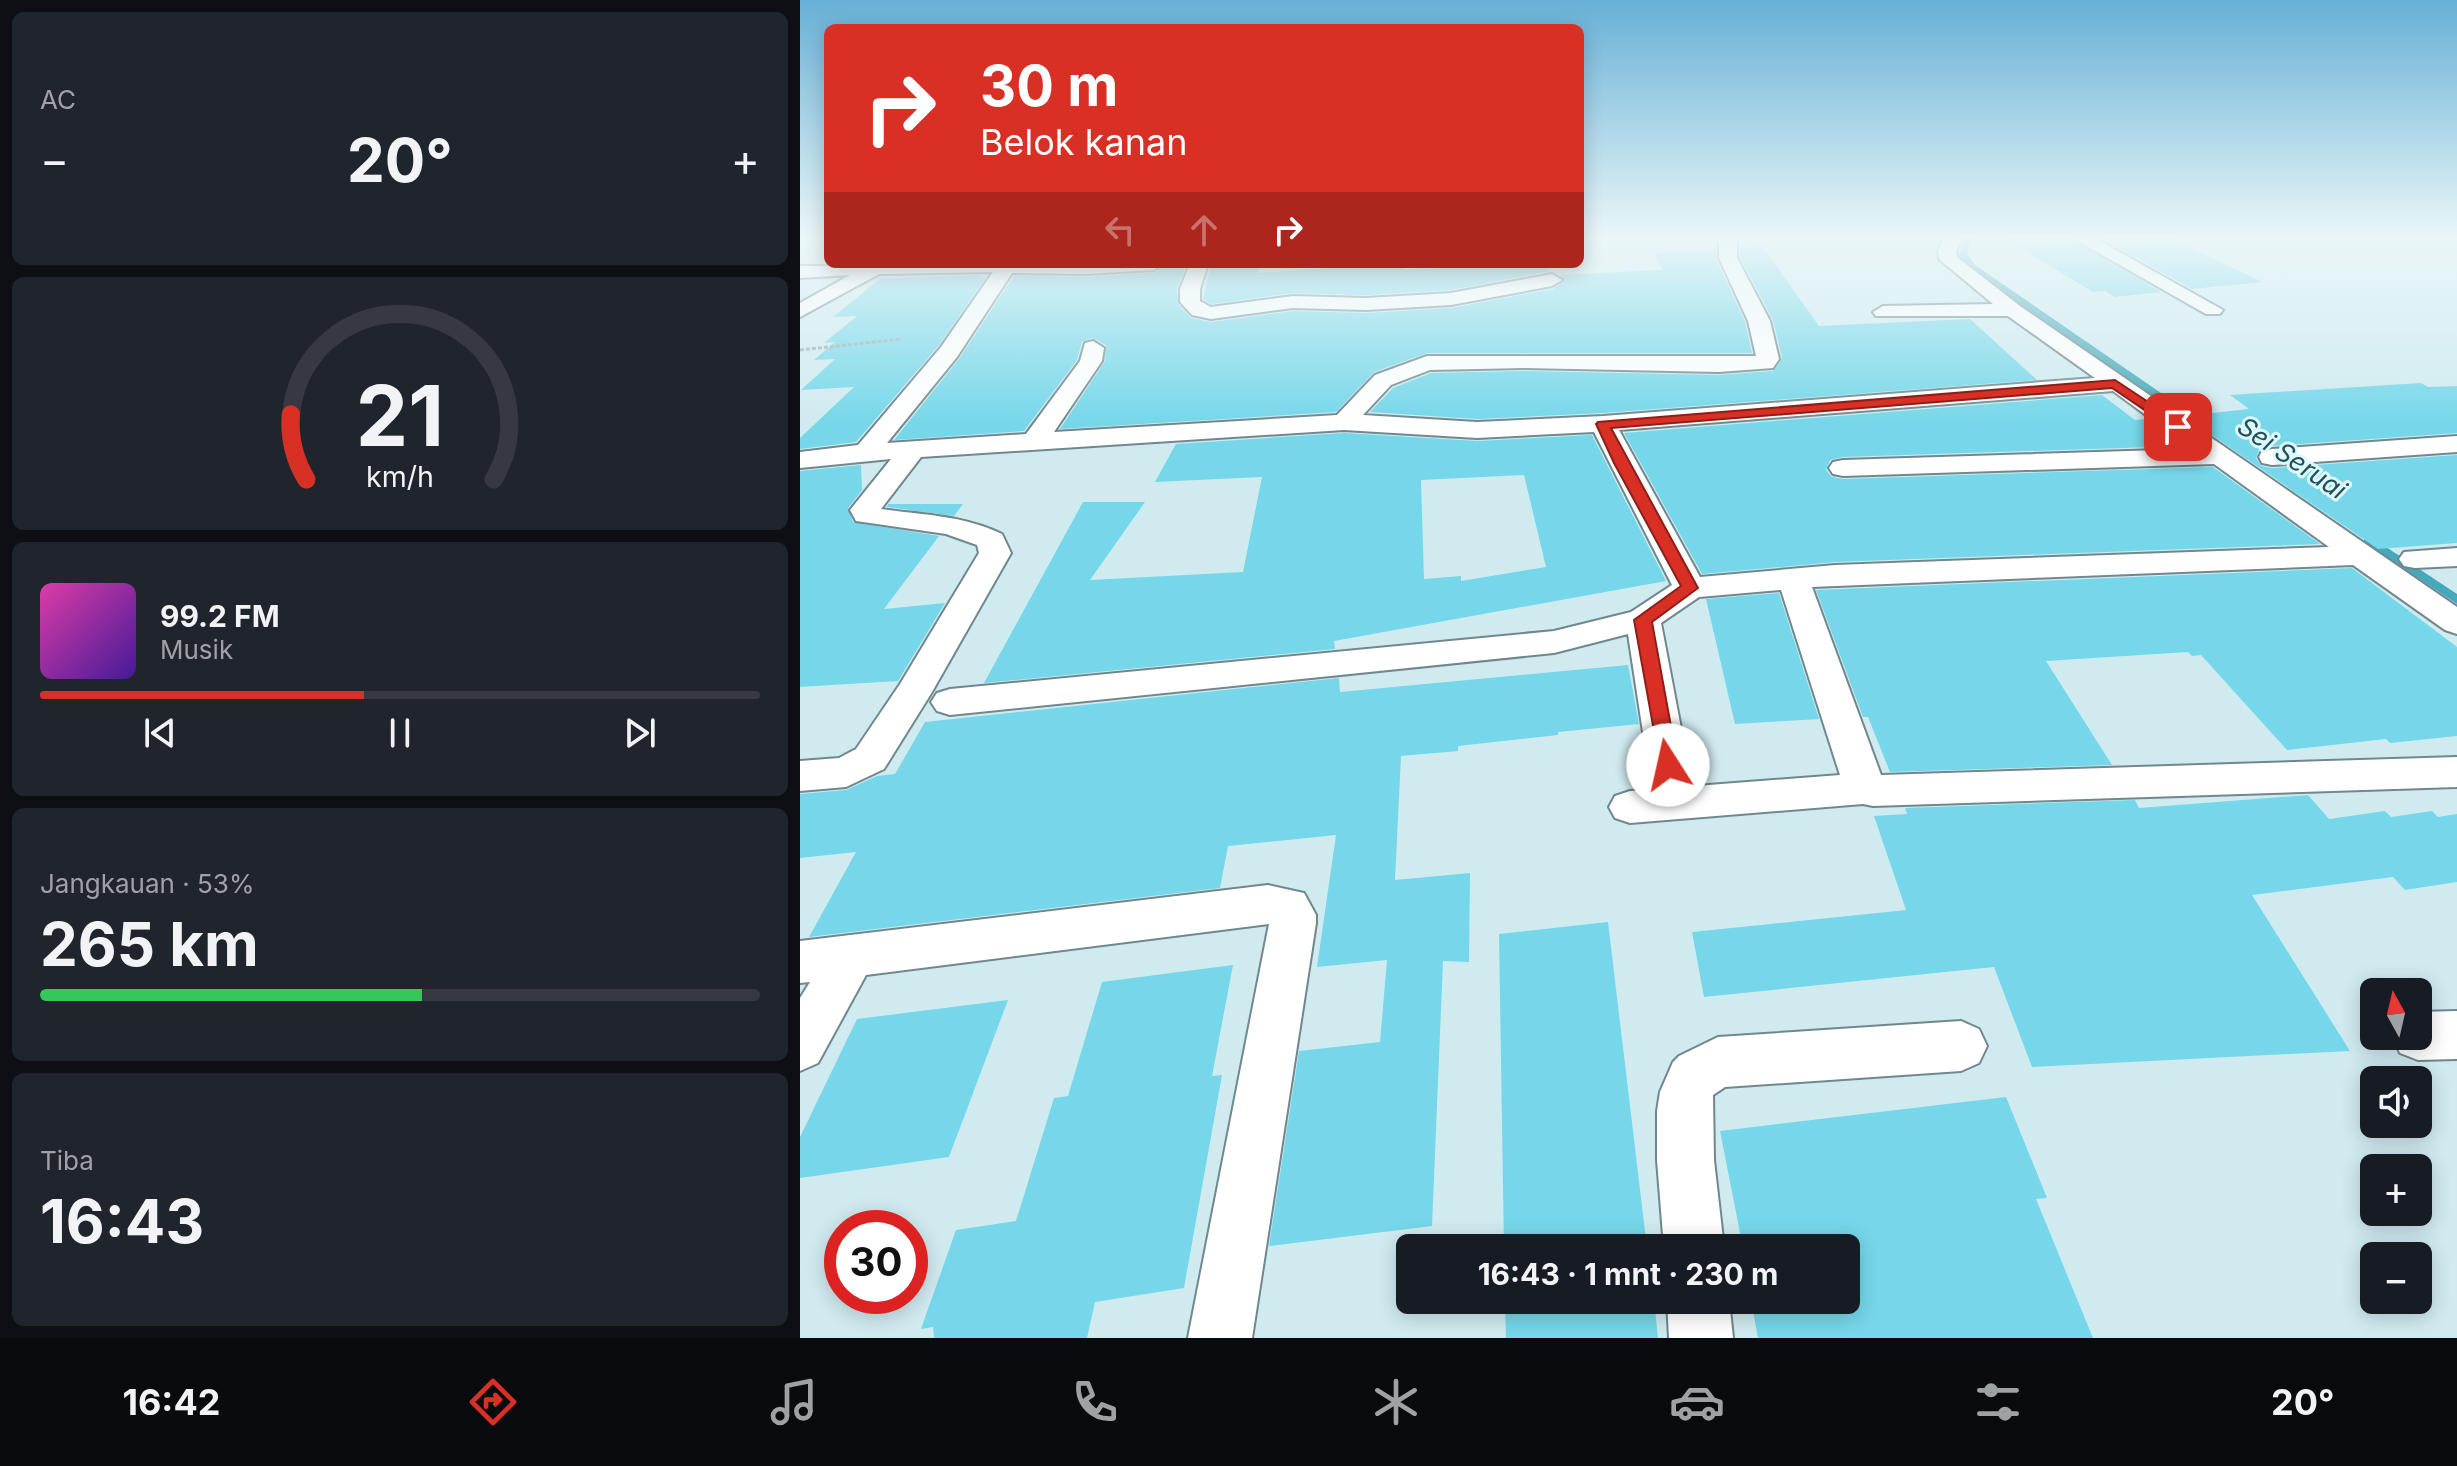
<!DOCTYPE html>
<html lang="id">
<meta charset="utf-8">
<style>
:root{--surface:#171b24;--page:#20242c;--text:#f1f3f6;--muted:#9ea1a6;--line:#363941;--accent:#d93025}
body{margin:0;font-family:Inter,sans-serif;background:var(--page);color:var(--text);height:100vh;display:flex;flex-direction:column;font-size:30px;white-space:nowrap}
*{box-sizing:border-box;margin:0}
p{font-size:26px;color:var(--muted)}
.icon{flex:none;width:44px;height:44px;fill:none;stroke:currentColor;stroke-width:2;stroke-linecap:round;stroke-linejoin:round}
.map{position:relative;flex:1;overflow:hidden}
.drawer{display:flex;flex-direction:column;gap:12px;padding:12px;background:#0d0f14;width:800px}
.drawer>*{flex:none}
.guide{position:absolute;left:24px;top:24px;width:760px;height:244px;border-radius:12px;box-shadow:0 4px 20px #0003;background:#d93025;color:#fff;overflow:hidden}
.needle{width:52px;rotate:352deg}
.controls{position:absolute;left:1560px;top:978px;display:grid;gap:16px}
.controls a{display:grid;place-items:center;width:72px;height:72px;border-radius:12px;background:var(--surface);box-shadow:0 4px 20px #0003;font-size:40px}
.speed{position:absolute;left:24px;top:1210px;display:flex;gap:16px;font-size:40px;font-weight:700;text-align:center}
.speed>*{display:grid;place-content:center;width:104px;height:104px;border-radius:50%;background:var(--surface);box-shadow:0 4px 20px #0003;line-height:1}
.speed .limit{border:12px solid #d22;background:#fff;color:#111}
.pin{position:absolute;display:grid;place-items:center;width:68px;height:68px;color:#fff;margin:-34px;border-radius:16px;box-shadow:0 4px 12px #0006}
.me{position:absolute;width:88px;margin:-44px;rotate:350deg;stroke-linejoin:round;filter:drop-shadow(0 0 6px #0008)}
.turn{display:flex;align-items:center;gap:28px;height:168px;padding:0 24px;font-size:36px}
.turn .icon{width:104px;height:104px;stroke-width:2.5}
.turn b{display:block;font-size:56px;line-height:68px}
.lanes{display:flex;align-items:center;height:76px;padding:0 24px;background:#0003;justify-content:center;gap:40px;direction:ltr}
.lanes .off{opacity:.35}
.big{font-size:60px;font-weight:700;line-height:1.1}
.drawer .card{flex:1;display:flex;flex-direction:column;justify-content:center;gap:12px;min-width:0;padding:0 28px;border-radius:12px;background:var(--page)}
.drawer .dial{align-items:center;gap:0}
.dial svg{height:208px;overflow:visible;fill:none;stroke:var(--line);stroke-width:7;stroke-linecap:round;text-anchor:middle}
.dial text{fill:var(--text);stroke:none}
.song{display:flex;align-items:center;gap:24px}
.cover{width:96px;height:96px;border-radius:12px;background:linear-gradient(135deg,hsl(320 70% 55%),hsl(260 70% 35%))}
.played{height:8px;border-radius:4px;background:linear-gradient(90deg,var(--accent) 45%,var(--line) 45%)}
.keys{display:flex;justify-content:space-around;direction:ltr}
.heat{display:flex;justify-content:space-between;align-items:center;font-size:44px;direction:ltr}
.charge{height:12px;border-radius:6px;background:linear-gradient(90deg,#34c759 53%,var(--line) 0)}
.trip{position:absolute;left:596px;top:1234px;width:464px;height:80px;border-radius:12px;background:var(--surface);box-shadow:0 4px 20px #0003;font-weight:700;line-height:80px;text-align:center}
.menu{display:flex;height:128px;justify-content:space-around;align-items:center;background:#090b0e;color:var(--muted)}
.menu .icon{width:56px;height:56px}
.menu .current{color:var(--accent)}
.menu b{font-size:36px;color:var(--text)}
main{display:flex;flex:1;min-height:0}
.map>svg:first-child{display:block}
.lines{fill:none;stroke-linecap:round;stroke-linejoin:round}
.stream{fill:#44a9ba;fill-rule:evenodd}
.building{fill:#75d7e9;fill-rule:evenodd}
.street-casing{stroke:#70888d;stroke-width:4}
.path{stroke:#98adb1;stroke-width:3;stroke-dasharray:4 2;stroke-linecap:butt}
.street{fill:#fff;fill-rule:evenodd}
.route{fill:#d93025;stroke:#8d1f18;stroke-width:2}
.labels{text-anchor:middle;stroke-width:6;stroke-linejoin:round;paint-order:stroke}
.far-water-label{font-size:26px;font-style:italic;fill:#234f57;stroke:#ddf8fd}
</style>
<main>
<section class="drawer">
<div class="card"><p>AC</p>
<div class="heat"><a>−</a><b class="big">20°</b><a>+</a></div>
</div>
<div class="card dial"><svg viewBox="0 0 100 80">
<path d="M14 69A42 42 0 1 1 86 69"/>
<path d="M14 69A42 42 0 0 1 8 44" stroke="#d93025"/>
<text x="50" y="56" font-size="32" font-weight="700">21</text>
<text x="50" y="72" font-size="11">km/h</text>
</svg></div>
<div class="card">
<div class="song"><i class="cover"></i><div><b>99.2 FM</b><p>Musik</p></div></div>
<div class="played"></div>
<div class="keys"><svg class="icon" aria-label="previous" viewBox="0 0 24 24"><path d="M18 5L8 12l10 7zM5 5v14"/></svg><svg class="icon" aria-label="pause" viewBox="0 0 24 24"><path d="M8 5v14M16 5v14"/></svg><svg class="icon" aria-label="next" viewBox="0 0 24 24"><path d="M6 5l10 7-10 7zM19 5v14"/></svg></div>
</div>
<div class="card"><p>Jangkauan · 53%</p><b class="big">265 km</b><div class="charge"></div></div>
<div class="card"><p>Tiba</p><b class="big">16:43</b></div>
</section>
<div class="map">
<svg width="1657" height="1338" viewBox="0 0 1657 1338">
<rect width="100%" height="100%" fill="#d0ebf0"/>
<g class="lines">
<!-- stream -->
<g class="stream">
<polygon points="1166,235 1173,235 1167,254 1175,265 1406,424 1406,428 1398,428 1169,269 1159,254"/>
<polygon points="1568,535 1657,594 1657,604 1564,542 1564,536"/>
</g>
</g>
<!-- building -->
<g class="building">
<polygon points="1199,235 1264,235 1361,292 1315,297 1305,291 1293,292"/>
<polygon points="1296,235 1364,235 1462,282 1392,289"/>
<polygon points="963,247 1019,326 1170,319 1237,380 803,413 677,419 570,412 593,388 631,373 724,371 919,375 973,371 982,358 973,320 940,257 940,249"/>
<polygon points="916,250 916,259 945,322 952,353 627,353 574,372 536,412 260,429 305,361 306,345 292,338 282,342 277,360 224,431 94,440 159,359 214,276 286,277 354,273 365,266 387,264 377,288 378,304 391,318 411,322 493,311 566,313 651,308 753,289 765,281 760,275 862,270 854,253"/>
<polygon points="411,264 462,264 457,273 593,264 606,264 604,270 748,264 749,271 651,290 566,295 493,293 412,304 403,299"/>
<polygon points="181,275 179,278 186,277 139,345 56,442 0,449 0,438 54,387 1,390 35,359 14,360 35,342 24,343 57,316 33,317 80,279"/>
<polygon points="1621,383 1628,387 1657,386 1657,433 1472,446 1459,450 1456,458 1461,466 1472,468 1657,455 1657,543 1578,549 1384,416 1449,409 1430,395"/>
<polygon points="1302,395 1335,420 1346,419 1383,446 1043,457 1030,460 1026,470 1032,477 1043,479 1413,467 1520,544 1035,562 902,574 824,433"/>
<path d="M544,433L677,441L792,435L866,581L534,641L535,649L184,683L283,502H345L290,580L443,572L462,477L355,482L376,444ZM724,475L746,567L661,581V576L624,579L621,480Z"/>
<polygon points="61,465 62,490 48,508 53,522 139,536 84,609 145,603 98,681 0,687 0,471"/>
<polygon points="88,504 163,504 154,516 87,507"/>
<polygon points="1552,568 1657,647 1657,736 1590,743 1586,739 1487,750 1401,655 1392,656 1388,652 1246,661 1312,765 1090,772 1068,717 1063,717 1016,590"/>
<polygon points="979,593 1019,719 935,724 906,599"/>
<polygon points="828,665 839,724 758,732 758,735 658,746 658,751 601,756 595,880 670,873 669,962 643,961 632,1226 469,1246 499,1051 580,1042 587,960 517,967 536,835 428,846 420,888 9,937 56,852 0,858 0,794 46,790 77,776 95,774 125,722 539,678 540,692"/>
<polygon points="1508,795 1529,819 1585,811 1591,817 1632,811 1638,817 1657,814 1657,882 1605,890 1593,877 1452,895 1550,1051 1232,1067 1194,967 904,997 892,932 1106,910 1074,816 1107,814 1105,808 1335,800 1339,808"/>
<polygon points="808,922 847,1248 704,1248 699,934"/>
<polygon points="433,965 412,1076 422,1075 384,1288 295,1302 287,1338 134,1338 133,1327 121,1329 156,1230 216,1221 254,1098 268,1096 302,982"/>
<polygon points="208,1000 149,1157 0,1178 0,1137 57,1019"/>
<polygon points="1206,1097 1247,1198 1236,1199 1293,1338 958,1338 951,1300 1046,1300 1046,1248 943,1248 920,1131"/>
<polygon points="705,1300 854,1300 858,1338 706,1338"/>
</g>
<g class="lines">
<defs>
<g id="street">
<path d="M914,235H932L937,242V258L970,321L979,359L973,368L919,372L724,368L630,370L591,385L563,415L677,422L803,416L1295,378L1208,316H1076L1073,312L1083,306L1193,304L1139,259L1138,251L1146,235H1164L1156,251L1157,257L1220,306L1657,607V634L1645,630L1553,565L1012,587L1081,775L1657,757V787L1073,806L1063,804L830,823L815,818L809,807L815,796L830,791L1040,775L981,590L899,597L861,623L888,765L882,775L868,780L854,775L848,765L828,634L754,653L150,715L137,711L131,702L137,693L150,689L754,631L831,612L872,585L794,432L677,438L544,430L121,457L81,509C122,515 163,515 202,534L211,553L132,692L84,769L46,787L0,791V761L39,758L56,749L100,684L179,553L177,545L146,534L56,521L50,510L91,459L0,468V452L58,445L141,347L193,272L79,274L0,317V303L50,275L0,278V266L363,264L354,270L286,274L212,273L157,357L87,443L226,434L280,361L285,343L293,341L304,348L302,361L254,432L537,415L575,375L627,356H956L948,321L919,258V243ZM1313,391L1392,449L1043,460L1033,462L1029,468L1033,474L1043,476L1414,464L1529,547L1035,565L900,577L819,430Z"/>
<polygon points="1267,235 1289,235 1423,310 1420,314 1406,314"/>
<polygon points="390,264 408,264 400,289 400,301 411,307 493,296 566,298 651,293 752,274 762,280 752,286 651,305 566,310 493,308 411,319 392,315 380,302 380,289"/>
<polygon points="1657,436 1657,452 1472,465 1462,463 1459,457 1462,451 1472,449"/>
<polygon points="1657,548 1657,566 1615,568 1604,566 1599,559 1604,552"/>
<polygon points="468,885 504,893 516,915 516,923 452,1338 388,1338 469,924 66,975 18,1063 0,1071 0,998 10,982 0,983 0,941"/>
<polygon points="1657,1011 1657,1059 1618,1060 1600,1053 1592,1036 1618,1036 1618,1012"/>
<polygon points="1161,1021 1179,1029 1187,1046 1179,1063 1161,1071 925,1087 913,1095 914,1160 924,1248 864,1248 857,1160 857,1111 860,1092 873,1062 879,1056 918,1037"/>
<polygon points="867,1300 929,1300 933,1338 869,1338"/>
</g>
</defs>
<!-- street casing -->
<use href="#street" class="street-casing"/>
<!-- path -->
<polyline class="path" points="0,350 102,339"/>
<!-- street -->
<use href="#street" class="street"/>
</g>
<!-- sky -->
<linearGradient id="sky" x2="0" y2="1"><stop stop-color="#66b0d6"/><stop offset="0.56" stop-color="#eaf6f8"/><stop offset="1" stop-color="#eaf6f8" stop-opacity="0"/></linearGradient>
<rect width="1657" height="423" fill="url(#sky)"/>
<!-- route -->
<polygon class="route" points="1315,380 1383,425 1383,430 1374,430 1312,388 811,428 898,588 852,622 878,765 875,770 861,770 834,620 881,586 814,463 796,424 798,422"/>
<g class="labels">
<!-- far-water labels -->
<g class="far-water-label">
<text transform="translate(1492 458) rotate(34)" y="9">Sei Seruai</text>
</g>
</g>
</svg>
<div class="controls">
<a><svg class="needle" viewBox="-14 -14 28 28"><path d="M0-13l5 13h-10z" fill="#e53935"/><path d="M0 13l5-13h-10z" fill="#9ea1a6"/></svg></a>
<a><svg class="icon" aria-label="sound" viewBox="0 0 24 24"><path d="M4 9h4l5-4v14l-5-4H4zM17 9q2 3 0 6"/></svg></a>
<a>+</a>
<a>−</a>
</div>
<div class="speed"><div class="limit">30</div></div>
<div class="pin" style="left:1378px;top:427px;background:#d93025"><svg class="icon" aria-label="arrive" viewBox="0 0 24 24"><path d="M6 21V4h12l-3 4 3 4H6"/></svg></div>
<svg class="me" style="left:868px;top:765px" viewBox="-20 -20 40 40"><circle r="19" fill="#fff"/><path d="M0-13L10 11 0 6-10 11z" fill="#d93025"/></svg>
<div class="trip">16:43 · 1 mnt · 230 m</div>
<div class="guide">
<div class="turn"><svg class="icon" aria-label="right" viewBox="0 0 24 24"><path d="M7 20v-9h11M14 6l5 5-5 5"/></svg><div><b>30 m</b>Belok kanan</div></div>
<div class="lanes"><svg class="icon off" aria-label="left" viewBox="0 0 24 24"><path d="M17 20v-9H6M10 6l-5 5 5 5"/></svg><svg class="icon off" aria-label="ahead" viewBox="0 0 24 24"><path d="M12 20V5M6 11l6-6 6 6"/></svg><svg class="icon" aria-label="right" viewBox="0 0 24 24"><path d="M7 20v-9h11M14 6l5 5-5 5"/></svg></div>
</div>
</div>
</main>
<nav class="menu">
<b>16:42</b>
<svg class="icon current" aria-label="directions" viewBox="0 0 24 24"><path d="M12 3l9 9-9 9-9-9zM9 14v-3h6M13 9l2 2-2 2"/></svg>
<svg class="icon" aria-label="music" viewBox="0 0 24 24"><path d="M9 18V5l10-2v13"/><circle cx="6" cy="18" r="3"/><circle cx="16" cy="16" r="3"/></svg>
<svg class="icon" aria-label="phone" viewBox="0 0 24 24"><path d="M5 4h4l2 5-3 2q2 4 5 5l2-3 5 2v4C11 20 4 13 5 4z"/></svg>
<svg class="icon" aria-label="climate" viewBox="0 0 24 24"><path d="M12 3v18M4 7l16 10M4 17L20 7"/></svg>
<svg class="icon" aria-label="car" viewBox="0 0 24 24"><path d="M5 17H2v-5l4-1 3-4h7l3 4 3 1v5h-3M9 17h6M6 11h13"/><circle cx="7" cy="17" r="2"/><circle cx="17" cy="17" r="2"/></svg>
<svg class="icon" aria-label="filters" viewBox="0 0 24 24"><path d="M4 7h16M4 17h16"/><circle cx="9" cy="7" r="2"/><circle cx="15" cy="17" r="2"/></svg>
<b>20°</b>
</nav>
